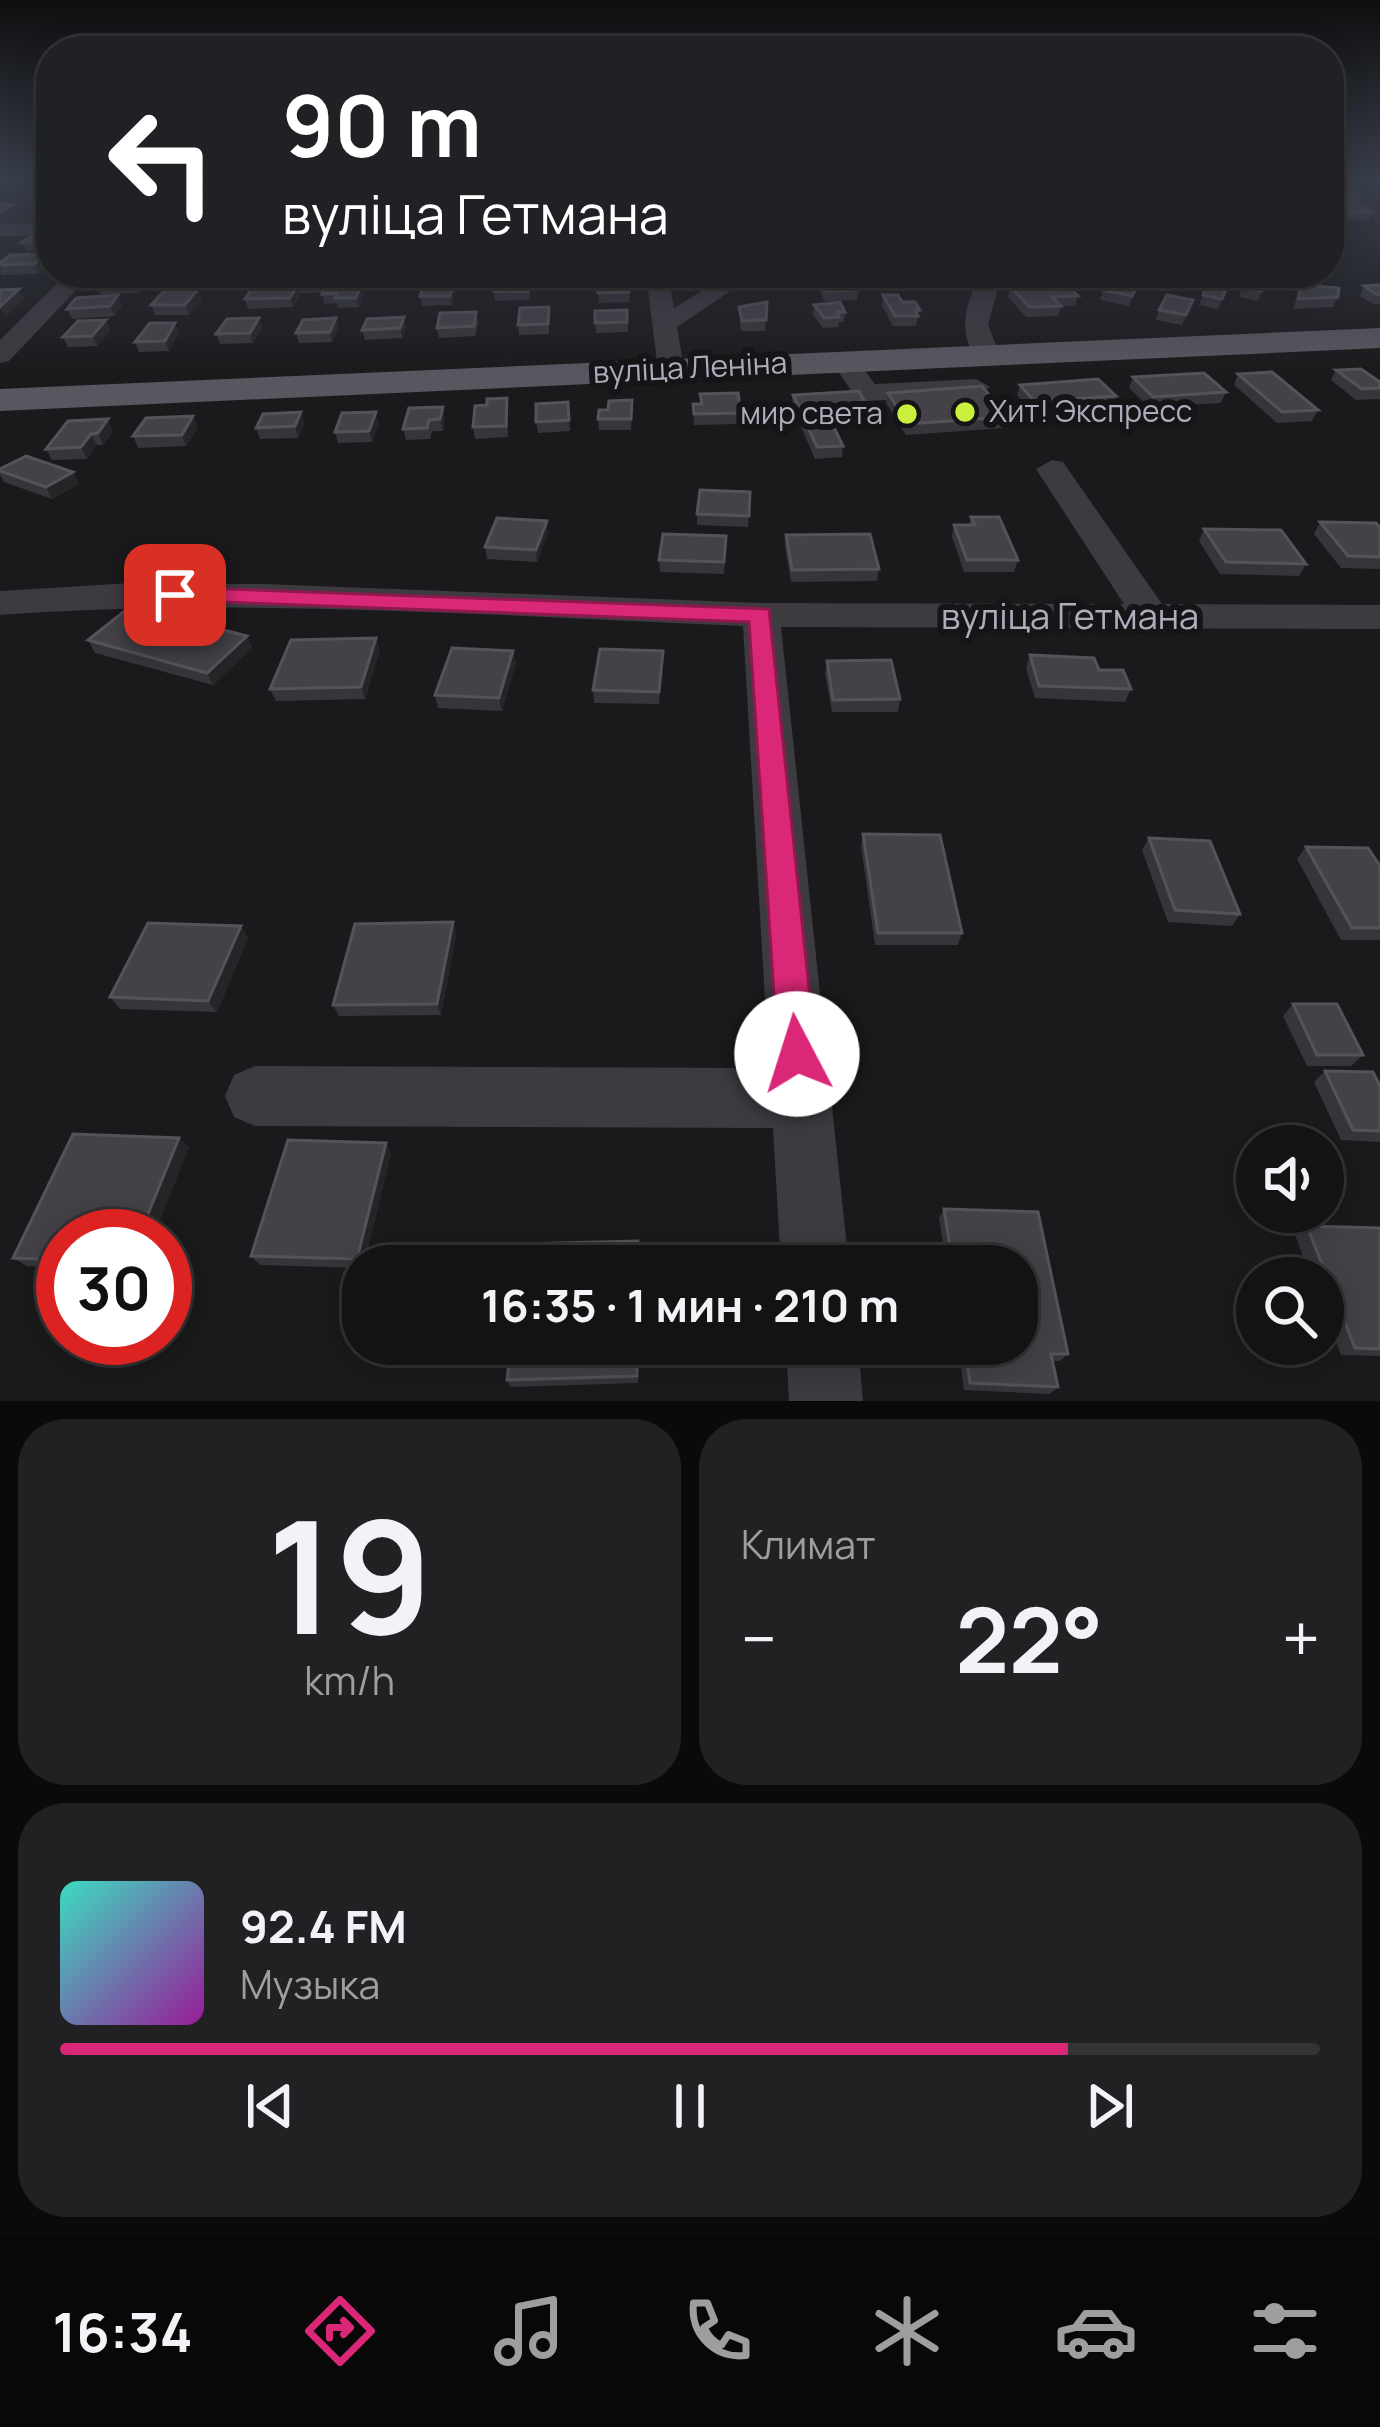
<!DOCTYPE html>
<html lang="ru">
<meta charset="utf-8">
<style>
:root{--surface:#141314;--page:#212022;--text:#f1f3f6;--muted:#9d9ea0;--line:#333234;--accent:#db2777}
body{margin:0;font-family:Manrope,sans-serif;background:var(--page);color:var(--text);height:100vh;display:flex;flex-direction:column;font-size:45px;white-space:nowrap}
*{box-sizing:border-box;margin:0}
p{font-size:39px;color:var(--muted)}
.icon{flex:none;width:66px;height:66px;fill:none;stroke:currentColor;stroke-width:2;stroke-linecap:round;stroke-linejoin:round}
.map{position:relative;height:1401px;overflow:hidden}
.sheet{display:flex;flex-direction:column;gap:18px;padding:18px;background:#0b0a0b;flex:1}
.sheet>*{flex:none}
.banner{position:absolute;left:36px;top:36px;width:1308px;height:252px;border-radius:48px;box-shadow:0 6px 30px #0003,0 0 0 3px var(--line);background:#202124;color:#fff;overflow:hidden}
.fabs{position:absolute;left:1236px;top:1125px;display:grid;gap:24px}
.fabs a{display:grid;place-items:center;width:108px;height:108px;border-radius:50%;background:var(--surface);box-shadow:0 6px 30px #0003,0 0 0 3px var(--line);font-size:60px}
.speed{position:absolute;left:36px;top:1209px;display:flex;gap:24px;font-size:60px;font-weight:700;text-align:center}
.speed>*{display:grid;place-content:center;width:156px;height:156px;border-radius:50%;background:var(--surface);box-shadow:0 6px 30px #0003,0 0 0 3px var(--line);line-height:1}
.speed .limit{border:18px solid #d22;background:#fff;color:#111}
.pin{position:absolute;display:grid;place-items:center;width:102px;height:102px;color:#fff;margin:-51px;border-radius:24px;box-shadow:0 6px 18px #0006}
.me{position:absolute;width:132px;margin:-66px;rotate:355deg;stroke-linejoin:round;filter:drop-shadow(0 0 9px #0008)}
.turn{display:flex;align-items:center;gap:42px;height:252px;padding:0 48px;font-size:54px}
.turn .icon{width:156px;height:156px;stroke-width:2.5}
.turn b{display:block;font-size:84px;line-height:102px}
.big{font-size:90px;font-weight:700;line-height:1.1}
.sheet .tile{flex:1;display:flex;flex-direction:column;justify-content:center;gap:18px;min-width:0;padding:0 42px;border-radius:48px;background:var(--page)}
.sheet .dial{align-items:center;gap:0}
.dial b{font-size:156px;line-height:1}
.song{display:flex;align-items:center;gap:36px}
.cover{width:144px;height:144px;border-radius:18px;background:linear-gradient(135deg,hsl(170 70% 55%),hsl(300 70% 35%))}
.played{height:12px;border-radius:6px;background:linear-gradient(90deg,var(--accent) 80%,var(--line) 80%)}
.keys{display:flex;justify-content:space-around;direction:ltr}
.heat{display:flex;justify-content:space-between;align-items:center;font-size:66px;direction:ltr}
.sheet .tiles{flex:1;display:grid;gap:18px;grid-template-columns:1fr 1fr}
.tile:last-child{grid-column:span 2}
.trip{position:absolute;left:342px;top:1245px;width:696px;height:120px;border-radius:48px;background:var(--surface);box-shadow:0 6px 30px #0003,0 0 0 3px var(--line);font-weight:700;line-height:120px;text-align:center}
.menu{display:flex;height:192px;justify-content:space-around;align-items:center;background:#080808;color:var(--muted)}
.menu .icon{width:84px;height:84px}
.menu .active{color:var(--accent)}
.menu b{font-size:54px;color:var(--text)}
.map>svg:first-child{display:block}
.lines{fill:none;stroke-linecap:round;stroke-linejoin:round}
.minor{fill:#3d3a40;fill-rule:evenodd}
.major{fill:#59565f;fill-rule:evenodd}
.wall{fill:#373539}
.shaded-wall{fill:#262427}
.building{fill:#444247;stroke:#555259;stroke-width:3}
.route{fill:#db2777;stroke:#8e194d;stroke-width:3}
.poi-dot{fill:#cbef3d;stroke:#151416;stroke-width:4.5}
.labels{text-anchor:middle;stroke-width:12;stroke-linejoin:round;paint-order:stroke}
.far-street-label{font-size:30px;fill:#afacbb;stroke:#151416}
.far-poi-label{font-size:30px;fill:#afacbb;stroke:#151416;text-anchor:start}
.street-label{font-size:36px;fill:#afacbb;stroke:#151416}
</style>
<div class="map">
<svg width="1380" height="1401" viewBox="0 0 1380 1401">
<rect width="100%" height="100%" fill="#1a191b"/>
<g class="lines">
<!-- minor -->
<g class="minor">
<polygon points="0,181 10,181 0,187"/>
<polygon points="51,223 51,235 0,236 0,224"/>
<polygon points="68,273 92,273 9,361 0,363 0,340"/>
<polygon points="240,273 262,273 273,280 668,273 674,308 731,273 754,275 677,327 684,369 671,377 658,369 647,282 270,294 240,283"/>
<path d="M980,273H1002L988,325L1000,355L987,363L978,361C956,329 966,306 980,273Z"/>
<polygon points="844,353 853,355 875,384 976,379 990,387 976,395 867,401 857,399 831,361"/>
<path d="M1052,460L1063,462L1162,604L1380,605V629L781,627L849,1266H781L773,1128L255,1126L234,1117L225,1096L234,1075L255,1066L769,1068L743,626C495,616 247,597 0,615V591L131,583L264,584L761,603L1124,604L1036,469Z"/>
<polygon points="786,1344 858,1344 863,1401 789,1401"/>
</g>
<!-- major -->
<polygon class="major" points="1380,328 1380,348 0,411 0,389"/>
</g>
<!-- wall -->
<g class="wall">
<polygon points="1329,188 1361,196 1358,203 1373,212 1369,220 1329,221"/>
<polygon points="51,233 51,250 27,251 22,242"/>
<polygon points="0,263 50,263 38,274 1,275"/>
<polygon points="106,273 144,286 138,293 100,294 96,285"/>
<polygon points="178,273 223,273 220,280 181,282"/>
<polygon points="338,273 374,273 371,279 339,279"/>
<polygon points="408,273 443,273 442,275 408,276"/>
<polygon points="688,273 716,273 703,282 688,279"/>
<polygon points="816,273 849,273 858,290 857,300 824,301 815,280"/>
<polygon points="628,275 630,302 599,303 598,276"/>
<polygon points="1246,277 1262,291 1258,301 1239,297"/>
<polygon points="361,285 363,295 359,307 338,308 336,303 324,304 322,294"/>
<polygon points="1301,285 1338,297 1333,307 1293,309"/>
<polygon points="1380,285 1380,304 1373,304 1360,296 1364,286"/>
<polygon points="1207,286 1226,290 1218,309 1199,305"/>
<polygon points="1011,287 1078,296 1075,306 1061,306 1058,316 1026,317 1008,297"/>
<polygon points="198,289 202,299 189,315 155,315 151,305"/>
<polygon points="531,289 529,300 495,301 494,291"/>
<polygon points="1136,289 1129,306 1100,300 1103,290"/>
<polygon points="455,292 452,305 422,306 420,296"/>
<polygon points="118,295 122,305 115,316 72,319 67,309"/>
<polygon points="883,295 920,310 916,326 893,326 882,305"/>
<polygon points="300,296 293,307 248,309 245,299"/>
<polygon points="1193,300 1182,325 1156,320 1159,310"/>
<polygon points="767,302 765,331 741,331 739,307"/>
<polygon points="814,305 845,312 844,322 839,322 838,327 823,328 813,315"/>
<polygon points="549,307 549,334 519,335 518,325"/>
<polygon points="627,310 628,332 596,333 595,323"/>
<polygon points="476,312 478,322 475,336 439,338 437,328"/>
<polygon points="404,317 406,327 402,338 365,340 362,330"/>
<polygon points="259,318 262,328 253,343 220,344 216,334"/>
<polygon points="336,318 339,328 332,342 299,343 296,333"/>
<polygon points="111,330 97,346 68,347 63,337"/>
<polygon points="179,333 169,351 139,352 135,342"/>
<polygon points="1336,370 1380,382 1380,399 1356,400 1331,380"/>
<polygon points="1238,374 1318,410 1312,421 1277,423 1234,385"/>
<polygon points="1133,377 1226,392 1221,403 1149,407 1129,388"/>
<polygon points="1020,385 1116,396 1112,407 1032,413 1017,395"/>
<polygon points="888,393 1006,417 1004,428 906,435 886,403"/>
<polygon points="700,394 741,413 741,424 694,425 693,404 700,404"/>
<polygon points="793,395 871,414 870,425 834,427 843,446 842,457 815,459 792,406"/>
<polygon points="507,398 508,437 475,439 473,427 487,405"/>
<polygon points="568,402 570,431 538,433 536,422"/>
<polygon points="409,408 445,418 443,431 432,431 430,439 406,440 403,429"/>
<polygon points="632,411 631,430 599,430 598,419"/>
<polygon points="68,421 113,431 103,445 97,445 87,459 52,460 46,449"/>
<polygon points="305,423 298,438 260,439 256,428"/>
<polygon points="379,423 372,442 338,443 335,432"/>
<polygon points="198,427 186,446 138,448 133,436"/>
<polygon points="0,469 73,472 79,484 52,499 4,482 0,475"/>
<polygon points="750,492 748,527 697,525 697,514"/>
<polygon points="971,517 1018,560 1014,572 964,572 952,537 954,525 969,525"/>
<polygon points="1320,522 1380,528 1380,569 1341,568 1314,534"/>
<polygon points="1204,529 1306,564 1299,576 1220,574 1199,541"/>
<polygon points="548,533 537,562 487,559 485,547"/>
<polygon points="786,535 879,569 877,581 791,582 785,547"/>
<polygon points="726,536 724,574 660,572 659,560"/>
<polygon points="247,636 252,648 213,685 95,653 88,640"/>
<polygon points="380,650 365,699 276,701 270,689"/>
<polygon points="663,651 659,704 594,703 593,690"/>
<polygon points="1030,655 1099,670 1131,689 1125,702 1035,698 1026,668"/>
<polygon points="827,661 900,699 898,712 832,712 825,673"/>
<polygon points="516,663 502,711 438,708 435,695"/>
<polygon points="863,834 962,933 958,945 875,945 861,846"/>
<polygon points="1149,838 1240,914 1232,926 1168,922 1142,850"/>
<polygon points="1306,847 1380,866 1380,940 1341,940 1297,859"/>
<polygon points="241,926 248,938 217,1012 120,1009 110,997"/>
<polygon points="456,934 441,1015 339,1016 333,1005"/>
<polygon points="1293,1004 1363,1055 1351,1066 1307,1066 1283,1016"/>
<polygon points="1325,1071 1378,1082 1380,1080 1380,1142 1341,1140 1314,1082"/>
<polygon points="179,1138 189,1148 63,1236 63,1268 27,1266 13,1258"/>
<polygon points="391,1153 363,1268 260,1265 251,1256"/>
<polygon points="944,1209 1038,1212 1068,1354 1060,1361 1053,1361 1058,1387 1050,1394 964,1390 958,1344 1017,1344 1017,1266 946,1266 939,1218"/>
<polygon points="1307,1226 1380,1228 1380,1356 1341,1355 1323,1308 1323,1278 1311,1278 1295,1235"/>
<polygon points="511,1344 638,1344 638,1383 511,1387 507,1380"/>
</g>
<!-- shaded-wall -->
<g class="shaded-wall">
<polygon points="12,205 16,214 7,220 3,212"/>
<polygon points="45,254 50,263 38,274 34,264"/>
<polygon points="703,273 716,273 716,274 703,282"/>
<polygon points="140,276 144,286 138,293 134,283"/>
<polygon points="454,282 455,292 452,305 450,296"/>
<polygon points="361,285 363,295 359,307 356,298"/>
<polygon points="297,286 300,296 293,307 290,298"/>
<polygon points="19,289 24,299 5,317 0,307"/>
<polygon points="198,289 202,299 189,315 185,305"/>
<polygon points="118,295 122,305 115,316 110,306"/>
<polygon points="404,317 406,327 402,338 400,328"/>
<polygon points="259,318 262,328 253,343 250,333"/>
<polygon points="336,318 339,328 332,342 330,332"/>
<polygon points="106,320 111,330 97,346 92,336"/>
<polygon points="175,323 179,333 169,351 165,341"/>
<polygon points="443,407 445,418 443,431 440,419"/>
<polygon points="301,412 305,423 298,438 295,426"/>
<polygon points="376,412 379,423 372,442 369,431"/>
<polygon points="193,416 198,427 186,446 182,435"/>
<polygon points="108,419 113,431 103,445 98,433"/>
<polygon points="91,434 97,445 87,459 81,447"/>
<polygon points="73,472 79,484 52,499 46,487"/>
<polygon points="547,521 548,533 537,562 536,550"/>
<polygon points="247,636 252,648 213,685 207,673"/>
<polygon points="376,638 380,650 365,699 361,687"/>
<polygon points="513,651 516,663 502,711 499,698"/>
<polygon points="453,922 456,934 441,1015 437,1004"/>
<polygon points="241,926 248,938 217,1012 208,1001"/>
<polygon points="179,1138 189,1148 154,1236 139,1236"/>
<polygon points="386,1143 391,1153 363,1267 357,1259"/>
</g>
<!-- building -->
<g class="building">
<polygon points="1329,188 1332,190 1347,190 1361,196 1346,197 1373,212 1329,213"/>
<polygon points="0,204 12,205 0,212"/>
<polygon points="51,233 51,241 22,242 31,236"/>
<polygon points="45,254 34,264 0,265 0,263 10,255"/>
<polygon points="106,273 140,276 134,283 96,285"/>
<polygon points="817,273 849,273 858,290 825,291"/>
<polygon points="628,275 629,292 598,293 598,276"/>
<polygon points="1246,277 1264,280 1262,291 1243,288"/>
<polygon points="529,279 528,291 494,291 496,280"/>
<polygon points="454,282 450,296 420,296 425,283"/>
<polygon points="1108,283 1136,289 1132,296 1103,290"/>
<polygon points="361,285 356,298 335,298 337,293 322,294 324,287"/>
<polygon points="1067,285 1078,296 1052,297 1061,306 1029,307 1011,287"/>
<polygon points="1301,285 1339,288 1338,297 1298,299"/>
<polygon points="1380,285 1380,295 1378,295 1364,286"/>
<polygon points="297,286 290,298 245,299 253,287"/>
<polygon points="1207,286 1226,290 1222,299 1203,295"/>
<polygon points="19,289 0,307 0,290"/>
<polygon points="198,289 185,305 151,305 165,290"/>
<polygon points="118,295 110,306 67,309 76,298"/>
<polygon points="883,295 898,295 902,302 915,302 920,310 915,310 918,316 895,316"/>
<polygon points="1167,295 1193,300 1186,315 1159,310"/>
<polygon points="767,302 766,320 742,321 739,307"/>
<polygon points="840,302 845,312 837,312 839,317 824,318 814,305"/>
<polygon points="549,307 548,324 518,325 520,308"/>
<polygon points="627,310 627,322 595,323 595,311"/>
<polygon points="476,312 474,326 437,328 440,313"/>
<polygon points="404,317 400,328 362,330 367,319"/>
<polygon points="259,318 250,333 216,334 227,319"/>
<polygon points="336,318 330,332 296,333 303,320"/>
<polygon points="106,320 92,336 63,337 78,321"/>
<polygon points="150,323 175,323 165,341 135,342"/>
<polygon points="1361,369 1380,382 1380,388 1362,389 1336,370"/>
<polygon points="1272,372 1318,410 1282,412 1238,374"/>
<polygon points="1204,373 1226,392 1153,397 1133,377"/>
<polygon points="1098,379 1116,396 1035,402 1020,385"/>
<polygon points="982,386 1006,417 908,424 888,393"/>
<polygon points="859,391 871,414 829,417 843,446 817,447 793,395"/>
<polygon points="738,393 741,413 694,414 693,404 702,404 700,394"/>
<polygon points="507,398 506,426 473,427 475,406 487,405 487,399"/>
<polygon points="632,400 631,419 598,419 599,410 608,410 609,401"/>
<polygon points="568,402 569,420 536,422 536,404"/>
<polygon points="443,407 440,419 429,420 427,428 403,429 409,408"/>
<polygon points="301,412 295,426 256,428 263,414"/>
<polygon points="376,412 369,431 335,432 342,413"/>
<polygon points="193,416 182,435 133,436 146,418"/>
<polygon points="108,419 98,433 91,434 81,447 46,449 68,421"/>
<polygon points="26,456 73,472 46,487 0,471 0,469"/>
<polygon points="700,490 750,492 749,516 697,514"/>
<polygon points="971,517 999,517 1018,560 967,560 954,525 975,525"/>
<polygon points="497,518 547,521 536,550 485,547"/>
<polygon points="1320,522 1376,523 1380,528 1380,557 1348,556"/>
<polygon points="1204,529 1281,530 1306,564 1226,562"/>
<polygon points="663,534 726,536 724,562 659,560"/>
<polygon points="870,534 879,569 792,570 786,535"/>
<polygon points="131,606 247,636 207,673 88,640"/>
<polygon points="376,638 361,687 270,689 291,640"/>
<polygon points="452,648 513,651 499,698 435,695"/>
<polygon points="600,649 663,651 659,692 593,690"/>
<polygon points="1030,655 1094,658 1099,670 1123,670 1131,689 1039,686"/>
<polygon points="891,660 900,699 833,700 827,661"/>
<polygon points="863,834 940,835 962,933 878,933"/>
<polygon points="1149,838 1210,841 1240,914 1175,910"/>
<polygon points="1306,847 1368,848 1380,866 1380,928 1352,928"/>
<polygon points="453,922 437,1004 333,1005 355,924"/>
<polygon points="148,923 241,926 208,1001 110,997"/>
<polygon points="1293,1004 1337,1004 1363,1055 1317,1055"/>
<polygon points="1325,1071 1373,1072 1380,1086 1380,1131 1353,1130"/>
<polygon points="73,1134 179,1138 139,1236 63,1236 63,1260 13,1258"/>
<polygon points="288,1140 386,1143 357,1259 251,1256"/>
<polygon points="944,1209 1038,1212 1068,1354 1051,1354 1058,1387 970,1383 964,1344 1017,1344 1017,1266 953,1266"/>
<polygon points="1307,1226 1380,1228 1380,1349 1355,1348"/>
<polygon points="638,1241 638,1266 518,1266 520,1244"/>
<polygon points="511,1344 637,1344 637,1376 507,1380"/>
</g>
<!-- sky -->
<linearGradient id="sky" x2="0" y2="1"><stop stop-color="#0e0e0f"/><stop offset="0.48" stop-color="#383e4a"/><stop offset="1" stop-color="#383e4a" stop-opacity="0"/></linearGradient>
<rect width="1380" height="377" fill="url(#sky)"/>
<!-- route -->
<polygon class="route" points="175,587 769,609 816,1054 811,1067 797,1072 784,1067 778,1054 749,622 167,600 163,595"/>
<!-- markers -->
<g class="poi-dot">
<circle cx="965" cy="412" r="12"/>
<circle cx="907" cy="414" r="12"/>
</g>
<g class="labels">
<!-- far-street labels -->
<g class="far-street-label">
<text transform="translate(690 368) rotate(-3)" y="10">вуліца Леніна</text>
</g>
<!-- far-poi labels -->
<g class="far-poi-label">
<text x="989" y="422">Хит! Экспресс</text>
<text x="883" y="424" text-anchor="end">мир света</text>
</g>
<!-- street labels -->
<g class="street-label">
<text x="1070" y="629">вуліца Гетмана</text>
</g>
</g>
</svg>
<div class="fabs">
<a><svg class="icon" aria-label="sound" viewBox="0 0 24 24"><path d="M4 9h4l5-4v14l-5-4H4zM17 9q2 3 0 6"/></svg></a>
<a><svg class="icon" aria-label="search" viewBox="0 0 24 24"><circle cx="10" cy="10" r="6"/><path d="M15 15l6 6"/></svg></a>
</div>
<div class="speed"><div class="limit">30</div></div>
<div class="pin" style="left:175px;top:595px;background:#d93025"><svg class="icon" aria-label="arrive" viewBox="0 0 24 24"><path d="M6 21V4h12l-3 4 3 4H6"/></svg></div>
<svg class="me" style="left:797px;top:1054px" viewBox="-20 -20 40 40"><circle r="19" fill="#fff"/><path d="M0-13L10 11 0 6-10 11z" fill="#db2777"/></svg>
<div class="trip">16:35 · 1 мин · 210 m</div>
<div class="banner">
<div class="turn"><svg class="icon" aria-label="left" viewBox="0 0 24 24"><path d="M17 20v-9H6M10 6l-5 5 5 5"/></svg><div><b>90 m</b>вуліца Гетмана</div></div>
</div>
</div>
<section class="sheet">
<div class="tiles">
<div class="tile dial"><b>19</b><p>km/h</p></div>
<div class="tile"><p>Климат</p>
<div class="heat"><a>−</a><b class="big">22°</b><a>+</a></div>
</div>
<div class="tile">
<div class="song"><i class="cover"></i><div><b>92.4 FM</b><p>Музыка</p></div></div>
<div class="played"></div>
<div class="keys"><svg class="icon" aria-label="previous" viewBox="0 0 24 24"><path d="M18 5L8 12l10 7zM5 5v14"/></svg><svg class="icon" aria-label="pause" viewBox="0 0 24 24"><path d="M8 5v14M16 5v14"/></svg><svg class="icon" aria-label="next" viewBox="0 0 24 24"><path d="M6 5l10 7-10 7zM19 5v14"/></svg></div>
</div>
</div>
</section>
<nav class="menu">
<b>16:34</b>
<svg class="icon active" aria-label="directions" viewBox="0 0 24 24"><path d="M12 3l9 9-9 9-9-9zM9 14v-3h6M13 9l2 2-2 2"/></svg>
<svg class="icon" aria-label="music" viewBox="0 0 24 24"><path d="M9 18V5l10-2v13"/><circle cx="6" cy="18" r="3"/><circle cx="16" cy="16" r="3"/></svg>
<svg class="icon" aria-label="phone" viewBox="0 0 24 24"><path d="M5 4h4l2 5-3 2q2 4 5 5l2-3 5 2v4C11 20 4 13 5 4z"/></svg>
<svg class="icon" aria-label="climate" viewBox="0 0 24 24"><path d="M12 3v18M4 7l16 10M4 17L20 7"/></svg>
<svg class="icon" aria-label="car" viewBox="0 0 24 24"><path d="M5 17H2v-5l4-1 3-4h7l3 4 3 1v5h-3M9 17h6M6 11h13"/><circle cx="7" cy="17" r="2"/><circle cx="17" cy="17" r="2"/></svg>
<svg class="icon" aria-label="filters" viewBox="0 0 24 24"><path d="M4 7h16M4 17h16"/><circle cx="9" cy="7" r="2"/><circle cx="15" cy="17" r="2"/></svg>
</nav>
